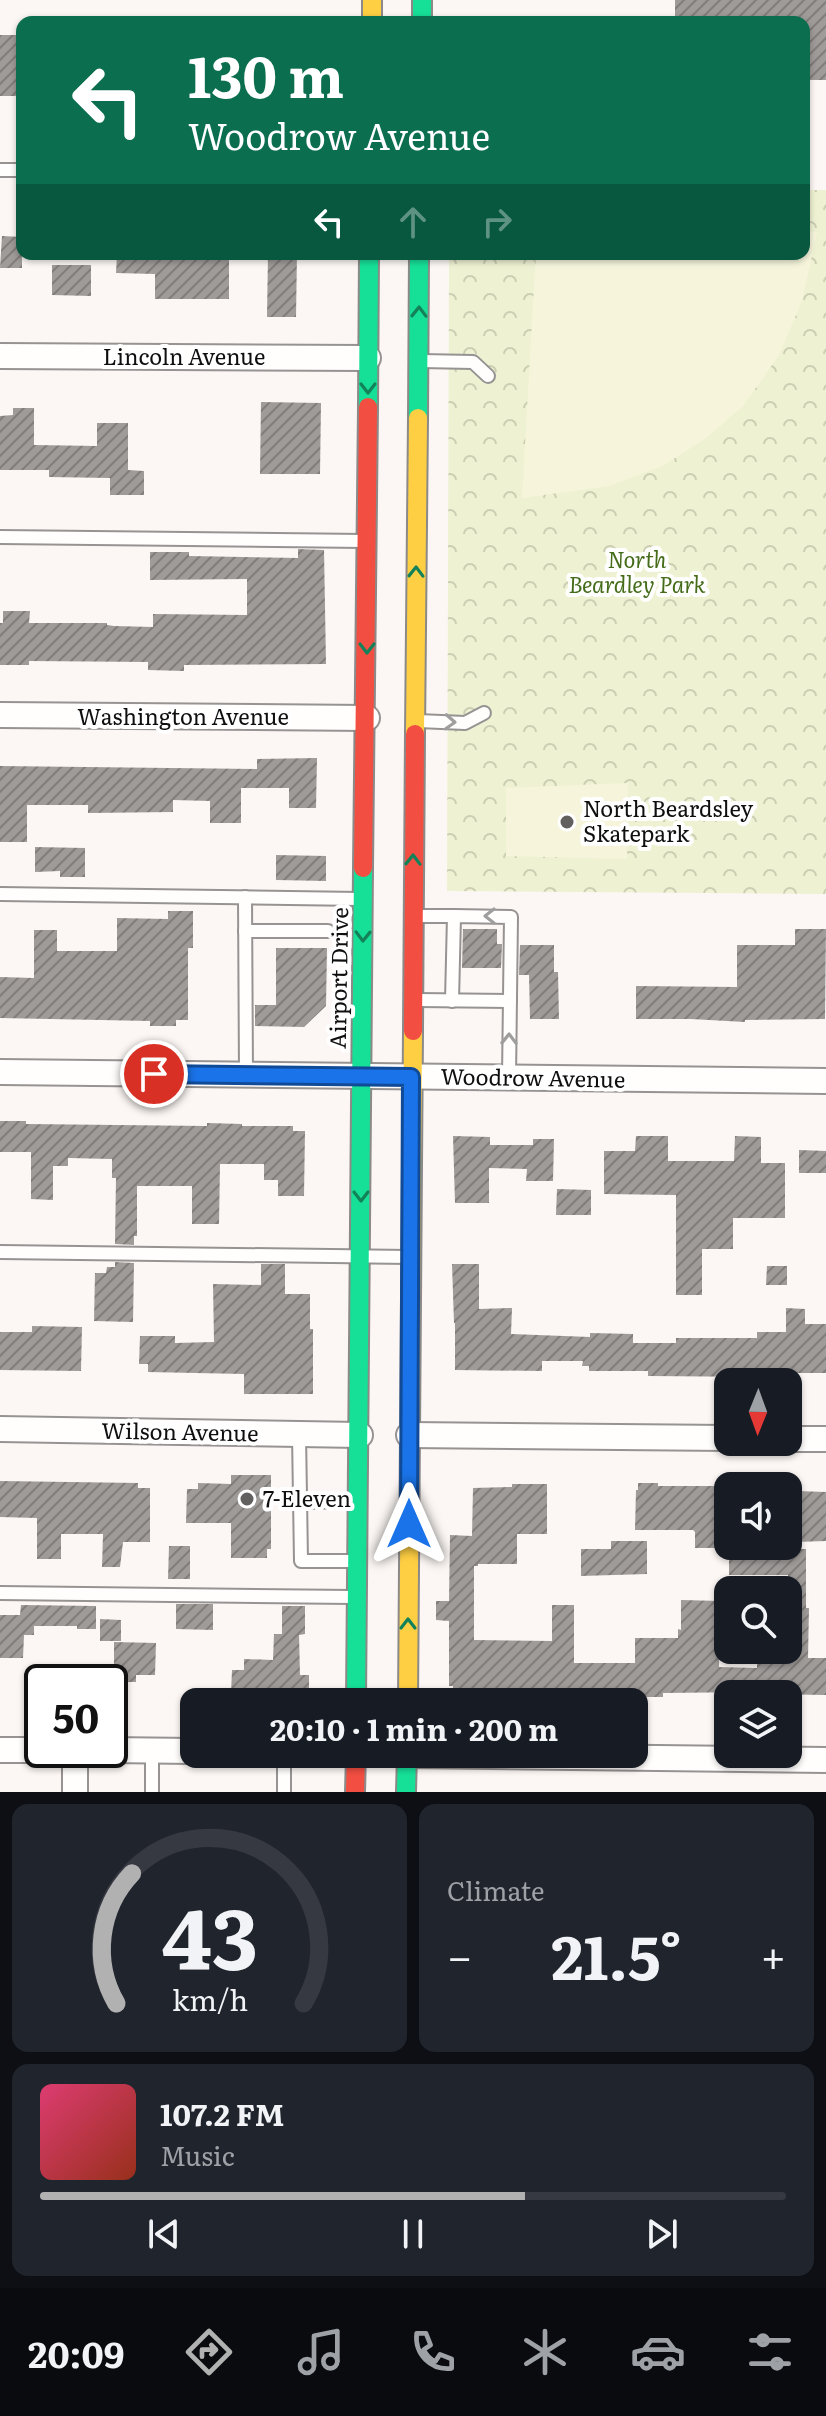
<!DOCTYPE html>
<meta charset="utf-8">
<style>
:root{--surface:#171b24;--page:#20242c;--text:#f1f3f6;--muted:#9ea1a6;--line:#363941;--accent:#b1b1b2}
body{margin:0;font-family:Literata,serif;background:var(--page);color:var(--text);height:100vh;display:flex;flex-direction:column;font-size:30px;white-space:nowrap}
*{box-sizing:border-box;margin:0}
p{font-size:26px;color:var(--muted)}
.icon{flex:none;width:44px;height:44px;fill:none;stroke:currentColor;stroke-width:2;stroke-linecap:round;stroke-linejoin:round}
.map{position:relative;height:1792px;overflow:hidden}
.sheet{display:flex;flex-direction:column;gap:12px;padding:12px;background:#0d0f14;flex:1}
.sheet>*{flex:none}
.top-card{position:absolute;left:16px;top:16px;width:794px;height:244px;border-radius:16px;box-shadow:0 2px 6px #0004;background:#0b6e4f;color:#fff;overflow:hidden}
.needle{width:52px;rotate:181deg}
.controls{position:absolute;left:714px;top:1368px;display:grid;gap:16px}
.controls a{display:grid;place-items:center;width:88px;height:88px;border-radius:16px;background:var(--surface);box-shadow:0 2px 6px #0004;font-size:40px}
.speed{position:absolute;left:24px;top:1664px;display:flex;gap:16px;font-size:40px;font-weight:700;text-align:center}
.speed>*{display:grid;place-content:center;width:104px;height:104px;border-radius:50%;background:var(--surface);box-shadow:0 2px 6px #0004;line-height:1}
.speed .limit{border:4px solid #111;border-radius:12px;background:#fff;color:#111}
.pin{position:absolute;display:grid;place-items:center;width:68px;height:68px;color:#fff;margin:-34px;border:4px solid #fff;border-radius:50%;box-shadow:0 2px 8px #0007}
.me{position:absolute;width:88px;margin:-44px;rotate:0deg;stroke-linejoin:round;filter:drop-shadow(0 0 6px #0008)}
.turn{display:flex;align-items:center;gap:28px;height:168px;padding:0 40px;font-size:36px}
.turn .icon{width:104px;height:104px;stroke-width:2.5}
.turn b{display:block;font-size:56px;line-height:68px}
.lanes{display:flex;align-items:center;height:76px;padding:0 40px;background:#0003;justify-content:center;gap:40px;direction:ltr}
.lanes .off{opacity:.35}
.big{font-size:60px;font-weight:700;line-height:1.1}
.sheet .card{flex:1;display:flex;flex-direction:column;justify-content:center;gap:12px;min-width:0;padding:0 28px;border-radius:16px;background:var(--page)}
.sheet .dial{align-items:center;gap:0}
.dial svg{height:208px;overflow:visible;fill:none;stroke:var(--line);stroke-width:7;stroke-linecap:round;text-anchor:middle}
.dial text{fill:var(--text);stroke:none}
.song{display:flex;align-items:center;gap:24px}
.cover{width:96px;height:96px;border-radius:12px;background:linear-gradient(135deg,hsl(340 70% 55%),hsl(10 70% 35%))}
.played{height:8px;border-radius:4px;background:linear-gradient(90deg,var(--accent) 65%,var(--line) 65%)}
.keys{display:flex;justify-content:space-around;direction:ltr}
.heat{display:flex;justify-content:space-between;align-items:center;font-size:44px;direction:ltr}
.sheet .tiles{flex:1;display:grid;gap:12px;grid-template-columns:1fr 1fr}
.card:last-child{grid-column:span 2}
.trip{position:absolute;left:180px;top:1688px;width:468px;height:80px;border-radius:16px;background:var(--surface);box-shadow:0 2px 6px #0004;font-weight:700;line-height:80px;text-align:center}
.tabs{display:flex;height:128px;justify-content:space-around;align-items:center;background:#090b0e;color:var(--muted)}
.tabs .icon{width:56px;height:56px}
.tabs .active{color:var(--accent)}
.tabs b{font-size:36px;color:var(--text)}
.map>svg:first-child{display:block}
.park{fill:url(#park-crowns)}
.pitch{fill:#f6f5dc}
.building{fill:url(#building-hatch)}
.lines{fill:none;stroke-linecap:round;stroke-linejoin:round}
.lane-casing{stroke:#969392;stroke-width:16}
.street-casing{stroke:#969392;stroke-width:28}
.fast-casing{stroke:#8c8a89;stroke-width:22}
.slow-casing{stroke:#8c8a89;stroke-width:22}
.jam-casing{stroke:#8c8a89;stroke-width:22}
.lane{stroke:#fffefd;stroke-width:12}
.street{stroke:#fffefd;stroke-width:24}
.fast{stroke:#16e098;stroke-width:18}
.slow{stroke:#ffcf43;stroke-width:18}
.jam{stroke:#f24e42;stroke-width:18}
.oneway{stroke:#13825a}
.oneway2{stroke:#9f9e9e}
.route-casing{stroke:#114b97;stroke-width:20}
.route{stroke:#1a73e8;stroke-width:14}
.poi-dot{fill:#62605f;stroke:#fff;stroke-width:3}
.labels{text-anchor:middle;stroke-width:8;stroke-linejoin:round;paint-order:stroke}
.street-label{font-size:22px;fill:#0f0f0f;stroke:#fff}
.park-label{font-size:22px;font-style:italic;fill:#456c1a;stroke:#fff}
.poi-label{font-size:22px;fill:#0f0f0f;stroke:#fff;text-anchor:start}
</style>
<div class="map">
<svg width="826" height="1792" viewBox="0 0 826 1792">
<defs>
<pattern id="park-crowns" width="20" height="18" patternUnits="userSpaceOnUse" patternTransform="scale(2)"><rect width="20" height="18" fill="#eff2d2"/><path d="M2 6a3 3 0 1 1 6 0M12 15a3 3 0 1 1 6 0" fill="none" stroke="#ccceb3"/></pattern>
<pattern id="building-hatch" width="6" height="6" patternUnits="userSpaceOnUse" patternTransform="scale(2)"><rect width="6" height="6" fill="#9f9b99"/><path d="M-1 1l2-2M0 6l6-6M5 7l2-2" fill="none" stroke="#807d7b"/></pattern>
</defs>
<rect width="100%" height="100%" fill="#fcf7f4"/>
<!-- park -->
<polygon class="park" points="804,190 826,190 826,894 447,891 449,254 804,254"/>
<!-- pitch -->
<g class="pitch">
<polygon points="804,231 817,232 802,301 779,355 743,406 706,438 664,465 609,486 522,498 536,254 804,254"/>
<polygon points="628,783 627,859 506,856 506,788"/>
</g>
<!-- building -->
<g class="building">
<polygon points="675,0 826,0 826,80 804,80 804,22 675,22"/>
<rect x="0" y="35" width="22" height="61"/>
<polygon points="2,236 22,237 22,268 0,268"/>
<polygon points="117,254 229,254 229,299 155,299 155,274 116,273"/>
<polygon points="268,254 297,254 296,317 267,317"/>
<polygon points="52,265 91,265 91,296 52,295"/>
<polygon points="261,402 321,403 320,474 260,474"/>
<polygon points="13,408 34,408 34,445 97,446 97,423 128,423 128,470 144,471 144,495 110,495 110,478 49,477 49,470 0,470 0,416 13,415"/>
<polygon points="298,549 324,550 326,664 184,665 184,671 148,670 148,662 29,661 29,665 0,665 0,623 3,623 3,611 30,611 29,623 107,623 107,625 114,626 153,627 153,614 247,615 247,579 150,580 150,552 189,552 189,556 298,558"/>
<polygon points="317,758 316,808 289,808 289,788 241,788 241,823 210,823 210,801 173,800 173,812 88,813 88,805 27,805 27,842 0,842 0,766 257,769 257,759"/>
<polygon points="35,847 85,848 85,877 60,877 60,871 35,872"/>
<polygon points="276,855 326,856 326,881 276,880"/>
<polygon points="168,911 193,911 193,948 188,948 188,1020 176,1020 176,1026 150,1026 150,1021 0,1018 0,977 34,978 34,930 57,930 57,951 117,951 117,918 168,919"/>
<polygon points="463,929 497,929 497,944 502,944 501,968 462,968"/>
<polygon points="795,929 826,929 825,1019 745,1020 745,1022 691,1019 636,1019 636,986 737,987 737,945 795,945"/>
<polygon points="520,945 554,945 554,972 558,972 559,1019 530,1019 529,975 519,975"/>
<polygon points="276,948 327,948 326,1006 304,1027 255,1026 255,1005 276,1005"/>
<polygon points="0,1121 26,1121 26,1124 207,1126 207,1123 242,1124 242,1126 293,1126 293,1131 305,1131 304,1196 278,1196 278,1180 264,1180 264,1164 220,1164 219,1224 192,1224 192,1186 137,1186 137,1236 134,1236 134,1245 115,1244 116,1178 112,1178 112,1159 68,1158 68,1166 53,1166 53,1200 31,1199 31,1152 0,1152"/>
<polygon points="453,1136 490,1137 490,1145 533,1145 533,1139 554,1139 553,1181 526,1181 527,1169 489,1168 489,1203 455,1203"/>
<polygon points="636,1136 668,1136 668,1161 734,1161 735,1136 761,1137 761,1163 785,1163 785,1218 733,1218 733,1249 702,1249 702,1295 676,1295 676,1195 604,1194 604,1151 635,1151"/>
<polygon points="799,1150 826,1151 826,1173 799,1173"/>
<polygon points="557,1189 591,1190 591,1215 556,1215"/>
<polygon points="115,1262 134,1263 133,1322 94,1321 95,1273 106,1273 107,1267 115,1267"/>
<polygon points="261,1264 285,1264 285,1294 310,1294 310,1329 313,1329 313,1394 244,1394 244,1374 148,1372 148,1364 139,1364 140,1336 175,1336 175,1343 214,1342 213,1284 261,1285"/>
<polygon points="452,1264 479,1264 479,1309 512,1308 511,1334 590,1337 590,1333 633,1334 633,1343 676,1343 676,1338 757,1338 757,1332 786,1332 786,1308 805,1309 805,1324 826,1324 826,1373 767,1373 767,1377 648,1376 648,1371 589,1371 589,1366 582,1366 583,1361 542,1361 542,1371 455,1370 455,1323 454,1323"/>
<polygon points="767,1266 787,1266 787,1285 766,1285"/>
<polygon points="32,1326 82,1327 81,1371 0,1370 0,1332 32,1332"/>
<polygon points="231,1475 271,1475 271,1549 267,1549 267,1558 231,1558 231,1523 186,1523 187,1489 198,1489 198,1483 231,1484"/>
<polygon points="0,1481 138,1483 138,1488 150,1488 150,1542 123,1542 120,1567 102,1567 103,1534 61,1534 61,1559 37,1559 37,1518 0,1517"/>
<polygon points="638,1483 658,1483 658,1486 722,1486 721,1548 695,1548 695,1532 693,1530 635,1530 636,1490 638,1490"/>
<polygon points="512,1484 547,1484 547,1534 517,1534 517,1564 478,1564 478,1566 474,1566 474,1640 552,1641 552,1605 574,1605 574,1663 635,1663 635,1638 678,1638 678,1629 681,1630 681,1600 720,1601 719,1667 757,1668 757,1662 788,1662 788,1575 729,1575 729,1550 806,1549 806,1608 809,1608 808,1658 826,1658 826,1695 755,1694 755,1692 663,1693 663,1697 546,1697 546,1702 511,1701 511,1696 453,1696 453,1686 449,1686 449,1621 436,1620 436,1601 449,1601 450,1535 472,1536 473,1488 512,1487"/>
<polygon points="797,1491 826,1492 826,1541 796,1542"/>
<polygon points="611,1541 647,1541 647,1574 581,1576 581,1549 611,1549"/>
<polygon points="169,1546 190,1546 190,1579 168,1579"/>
<polygon points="176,1604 213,1604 213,1630 176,1629"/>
<polygon points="21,1605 96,1606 96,1629 77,1629 77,1626 34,1626 34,1635 24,1635 23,1658 0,1658 0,1615 20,1615"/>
<polygon points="282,1606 305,1606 305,1634 299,1635 300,1675 309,1675 309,1696 304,1695 304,1702 236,1702 237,1694 231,1693 232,1670 244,1670 244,1659 273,1660 274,1634 282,1634"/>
<polygon points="100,1619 121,1620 121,1641 100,1641"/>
<polygon points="114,1642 156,1643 155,1675 136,1675 136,1682 114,1682"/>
</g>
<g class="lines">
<defs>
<g id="lane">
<polyline points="0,170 22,170"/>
<polyline points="421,361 473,362 488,376"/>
<polyline points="0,537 364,541"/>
<polyline points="418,721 465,723 484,713"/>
<polyline points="0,894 360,899"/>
<polyline points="245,897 246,1075"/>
<polyline points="418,916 454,916"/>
<polyline points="245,931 328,931"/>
<polyline points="417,1000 510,1001"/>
<polyline points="452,1001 454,916 511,917 509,1078"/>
<polyline points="0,1252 409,1257"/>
<polyline points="299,1434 301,1561 354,1561"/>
<polyline points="299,1502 356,1501"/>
<polyline points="0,1593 353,1597"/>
<polyline points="152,1792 152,1751"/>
<polyline points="284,1792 284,1754"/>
</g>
<g id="street">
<polyline points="0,356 368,358"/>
<polyline points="0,715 367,718"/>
<polyline points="0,1072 826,1081"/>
<polyline points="0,1429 360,1435"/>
<polyline points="409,1435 728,1438"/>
<polyline points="788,1439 826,1439"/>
<polyline points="0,1750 42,1750"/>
<polyline points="108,1750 194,1751"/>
<polyline points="407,1755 826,1760"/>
<polyline points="75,1792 75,1750"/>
</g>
<g id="fast">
<polyline points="422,0 422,22"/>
<polyline points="368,407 369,254"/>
<polyline points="418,418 419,254"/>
<polyline points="356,1702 363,868"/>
<polyline points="406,1792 407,1754"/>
</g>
<g id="slow">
<polyline points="372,0 372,22"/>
<polyline points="415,734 418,418"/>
<polyline points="408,1702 413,1031"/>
</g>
<g id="jam">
<polyline points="363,868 368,407"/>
<polyline points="413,1031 415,734"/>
<polyline points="355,1792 356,1754"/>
</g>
</defs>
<!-- lane casing -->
<use href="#lane" class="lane-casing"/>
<!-- street casing -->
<use href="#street" class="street-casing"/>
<!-- fast casing -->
<use href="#fast" class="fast-casing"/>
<!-- slow casing -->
<use href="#slow" class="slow-casing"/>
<!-- jam casing -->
<use href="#jam" class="jam-casing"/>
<!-- lane -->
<use href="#lane" class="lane"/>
<!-- street -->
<use href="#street" class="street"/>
<!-- fast -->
<use href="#fast" class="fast"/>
<!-- slow -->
<use href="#slow" class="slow"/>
<!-- jam -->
<use href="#jam" class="jam"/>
</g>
<!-- one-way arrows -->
<defs><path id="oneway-chevron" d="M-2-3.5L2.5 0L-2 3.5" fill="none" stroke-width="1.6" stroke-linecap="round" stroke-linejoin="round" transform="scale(2)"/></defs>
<g class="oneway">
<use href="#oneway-chevron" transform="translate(419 312) rotate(-89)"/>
<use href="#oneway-chevron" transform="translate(368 388) rotate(90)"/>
<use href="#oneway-chevron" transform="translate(416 572) rotate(-89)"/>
<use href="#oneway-chevron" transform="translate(367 648) rotate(90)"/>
<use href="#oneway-chevron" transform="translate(413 860) rotate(-89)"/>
<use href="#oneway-chevron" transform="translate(363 936) rotate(91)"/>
<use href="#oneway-chevron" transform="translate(361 1196) rotate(90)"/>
<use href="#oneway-chevron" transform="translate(408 1624) rotate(-90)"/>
</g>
<g class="oneway2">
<use href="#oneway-chevron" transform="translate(450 722) rotate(3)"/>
<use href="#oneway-chevron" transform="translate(490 916) rotate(-180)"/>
<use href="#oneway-chevron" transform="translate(509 1039) rotate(-89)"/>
</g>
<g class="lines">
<defs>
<polyline id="route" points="154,1074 411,1077 409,1524"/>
</defs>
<!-- route casing -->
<use href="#route" class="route-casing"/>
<!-- route -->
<use href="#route" class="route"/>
</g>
<!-- markers -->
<g class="poi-dot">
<circle cx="567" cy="822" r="8"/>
<circle cx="247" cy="1499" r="8"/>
</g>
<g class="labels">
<!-- street labels -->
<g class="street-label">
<text x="184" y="365">Lincoln Avenue</text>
<text x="183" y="725">Washington Avenue</text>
<text transform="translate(339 978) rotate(-89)" y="8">Airport Drive</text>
<text transform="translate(533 1078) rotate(1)" y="8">Woodrow Avenue</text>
<text transform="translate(180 1432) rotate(1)" y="8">Wilson Avenue</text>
</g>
<!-- park labels -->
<g class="park-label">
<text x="637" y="568">North<tspan x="637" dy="25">Beardley Park</tspan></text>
</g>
<!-- poi labels -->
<g class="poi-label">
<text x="583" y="817">North Beardsley<tspan x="583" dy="25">Skatepark</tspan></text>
<text x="263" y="1507">7-Eleven</text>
</g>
</g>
</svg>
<div class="controls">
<a><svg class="needle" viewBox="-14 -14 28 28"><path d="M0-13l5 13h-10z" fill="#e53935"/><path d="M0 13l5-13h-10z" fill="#9ea1a6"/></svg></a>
<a><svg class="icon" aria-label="sound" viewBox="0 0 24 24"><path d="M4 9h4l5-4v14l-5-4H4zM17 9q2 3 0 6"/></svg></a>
<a><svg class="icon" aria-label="search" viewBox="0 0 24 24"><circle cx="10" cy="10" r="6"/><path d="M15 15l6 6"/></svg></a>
<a><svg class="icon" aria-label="layers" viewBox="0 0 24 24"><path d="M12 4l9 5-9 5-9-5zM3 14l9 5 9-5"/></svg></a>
</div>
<div class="speed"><div class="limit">50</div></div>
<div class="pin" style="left:154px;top:1074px;background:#d93025"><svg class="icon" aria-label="arrive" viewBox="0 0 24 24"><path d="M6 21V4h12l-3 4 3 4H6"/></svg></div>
<svg class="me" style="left:409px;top:1524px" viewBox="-20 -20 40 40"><path d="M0-17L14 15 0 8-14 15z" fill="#1a73e8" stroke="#fff" stroke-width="4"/></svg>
<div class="trip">20:10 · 1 min · 200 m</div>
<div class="top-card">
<div class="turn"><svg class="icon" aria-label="left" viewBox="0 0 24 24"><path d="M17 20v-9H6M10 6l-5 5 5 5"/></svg><div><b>130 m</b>Woodrow Avenue</div></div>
<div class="lanes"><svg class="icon" aria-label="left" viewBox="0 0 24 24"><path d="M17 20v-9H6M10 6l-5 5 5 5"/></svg><svg class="icon off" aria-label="ahead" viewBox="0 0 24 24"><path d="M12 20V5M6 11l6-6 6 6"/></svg><svg class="icon off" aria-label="right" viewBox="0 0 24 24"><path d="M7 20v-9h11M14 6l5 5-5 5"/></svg></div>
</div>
</div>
<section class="sheet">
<div class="tiles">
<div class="card dial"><svg viewBox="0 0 100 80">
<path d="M14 69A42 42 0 1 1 86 69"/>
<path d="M14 69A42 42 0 0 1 20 19" stroke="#b1b1b2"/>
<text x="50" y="56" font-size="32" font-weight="700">43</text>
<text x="50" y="72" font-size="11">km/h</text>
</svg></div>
<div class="card"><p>Climate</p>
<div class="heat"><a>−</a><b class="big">21.5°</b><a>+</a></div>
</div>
<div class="card">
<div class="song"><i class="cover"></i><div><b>107.2 FM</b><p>Music</p></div></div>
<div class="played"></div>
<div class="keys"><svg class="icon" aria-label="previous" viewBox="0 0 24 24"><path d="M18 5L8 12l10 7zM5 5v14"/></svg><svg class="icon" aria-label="pause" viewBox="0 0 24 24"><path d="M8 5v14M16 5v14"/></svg><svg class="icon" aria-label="next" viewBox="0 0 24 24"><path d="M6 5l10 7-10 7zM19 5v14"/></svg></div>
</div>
</div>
</section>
<nav class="tabs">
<b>20:09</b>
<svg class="icon active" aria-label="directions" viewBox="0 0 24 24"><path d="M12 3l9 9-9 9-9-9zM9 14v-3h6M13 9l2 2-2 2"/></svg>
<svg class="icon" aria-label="music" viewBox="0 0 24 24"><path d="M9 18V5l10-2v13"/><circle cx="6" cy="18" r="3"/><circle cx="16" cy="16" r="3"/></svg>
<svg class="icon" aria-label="phone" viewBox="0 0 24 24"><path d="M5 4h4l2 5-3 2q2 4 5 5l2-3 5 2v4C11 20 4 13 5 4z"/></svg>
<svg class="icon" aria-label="climate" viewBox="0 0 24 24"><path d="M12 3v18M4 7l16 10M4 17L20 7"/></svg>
<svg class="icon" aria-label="car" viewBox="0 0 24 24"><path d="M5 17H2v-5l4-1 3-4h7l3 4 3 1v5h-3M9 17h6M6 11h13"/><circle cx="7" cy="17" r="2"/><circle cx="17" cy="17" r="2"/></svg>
<svg class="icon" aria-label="filters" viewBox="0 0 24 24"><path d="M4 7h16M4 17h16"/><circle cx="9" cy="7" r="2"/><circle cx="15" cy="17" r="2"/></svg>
</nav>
